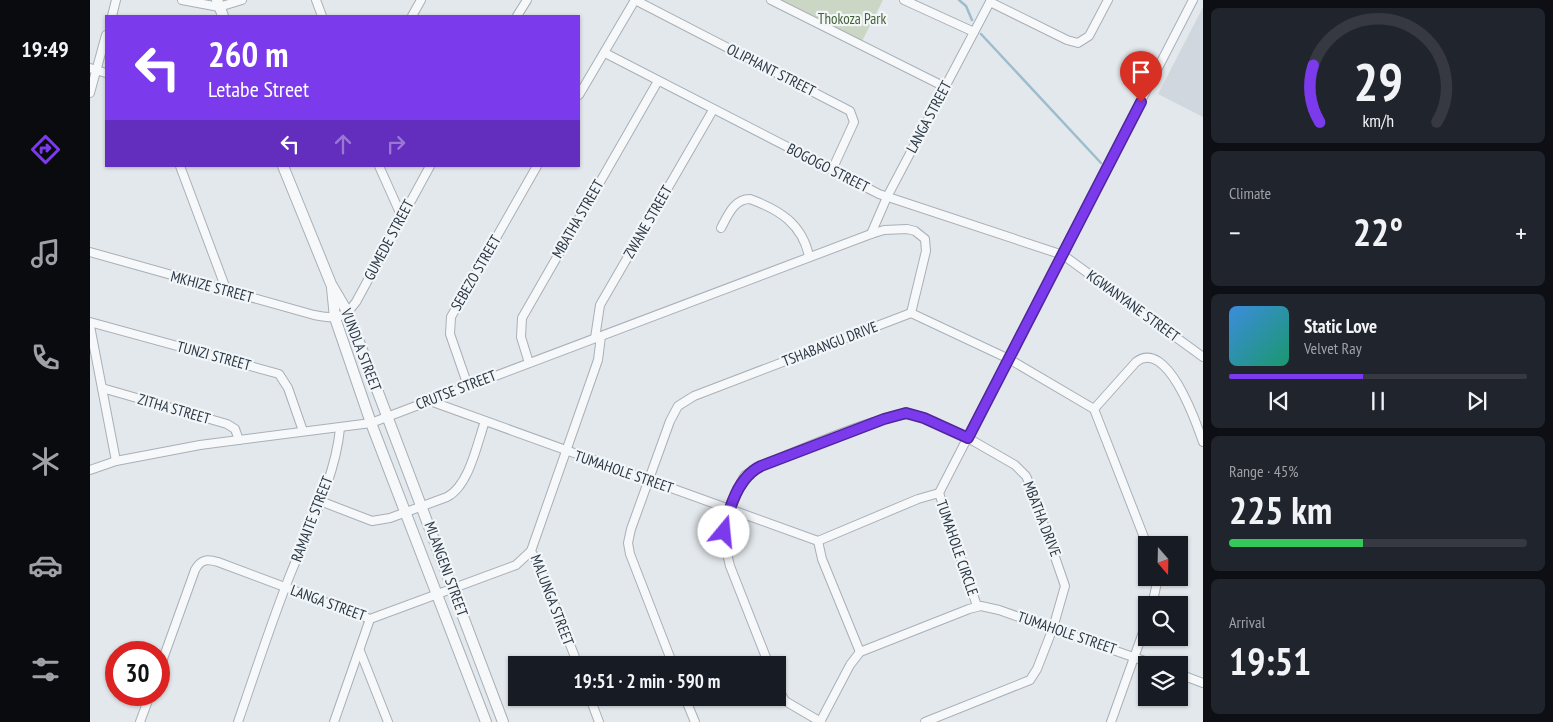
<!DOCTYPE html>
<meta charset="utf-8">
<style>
:root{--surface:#171b24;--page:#20242c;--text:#f1f3f6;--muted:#9ea1a6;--line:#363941;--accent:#7c3aed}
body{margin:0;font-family:"PT Sans Narrow",sans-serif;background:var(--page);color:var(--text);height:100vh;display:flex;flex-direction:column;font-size:19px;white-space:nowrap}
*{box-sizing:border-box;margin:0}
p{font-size:16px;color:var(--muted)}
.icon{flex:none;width:28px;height:28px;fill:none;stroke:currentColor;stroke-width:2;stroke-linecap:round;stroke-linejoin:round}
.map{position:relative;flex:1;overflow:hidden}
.panel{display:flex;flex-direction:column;gap:8px;padding:8px;background:#0d0f14;width:350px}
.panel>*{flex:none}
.banner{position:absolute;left:15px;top:15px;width:475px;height:152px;border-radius:0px;box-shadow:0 1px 4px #0004;background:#7c3aed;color:#fff;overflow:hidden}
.needle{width:32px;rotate:160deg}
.controls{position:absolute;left:1048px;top:536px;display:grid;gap:10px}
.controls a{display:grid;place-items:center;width:50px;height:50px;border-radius:0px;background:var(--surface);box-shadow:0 1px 4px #0004;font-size:25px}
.speed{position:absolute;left:15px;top:641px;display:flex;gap:10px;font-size:25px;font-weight:700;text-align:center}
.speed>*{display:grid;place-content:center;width:65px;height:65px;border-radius:50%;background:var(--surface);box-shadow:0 1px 4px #0004;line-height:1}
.speed .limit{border:8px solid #d22;background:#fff;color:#111}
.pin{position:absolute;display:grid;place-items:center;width:42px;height:42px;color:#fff;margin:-51px -21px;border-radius:50% 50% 50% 0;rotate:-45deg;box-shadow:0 0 5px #0007}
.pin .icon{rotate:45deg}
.me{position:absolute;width:55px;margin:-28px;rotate:17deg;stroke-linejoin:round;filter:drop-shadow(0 0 4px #0008)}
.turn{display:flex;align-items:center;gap:18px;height:105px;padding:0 20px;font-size:22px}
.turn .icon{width:65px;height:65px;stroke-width:2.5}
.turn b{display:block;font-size:35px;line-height:42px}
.lanes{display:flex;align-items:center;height:48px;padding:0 20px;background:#0003;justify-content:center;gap:25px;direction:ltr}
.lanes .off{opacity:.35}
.big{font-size:38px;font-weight:700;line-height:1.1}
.panel .widget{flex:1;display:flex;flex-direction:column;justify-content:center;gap:8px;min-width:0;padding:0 18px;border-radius:8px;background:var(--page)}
.panel .dial{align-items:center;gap:0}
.dial svg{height:130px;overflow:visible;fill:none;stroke:var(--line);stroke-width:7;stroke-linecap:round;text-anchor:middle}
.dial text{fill:var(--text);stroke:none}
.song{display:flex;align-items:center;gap:15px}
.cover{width:60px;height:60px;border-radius:8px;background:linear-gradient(135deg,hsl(210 70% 55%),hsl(160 70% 35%))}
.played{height:5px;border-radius:2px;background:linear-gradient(90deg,var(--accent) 45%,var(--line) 45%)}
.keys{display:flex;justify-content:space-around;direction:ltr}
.heat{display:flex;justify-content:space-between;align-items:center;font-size:28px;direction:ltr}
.charge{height:8px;border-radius:4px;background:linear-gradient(90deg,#34c759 45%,var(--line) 0)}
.trip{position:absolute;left:418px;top:656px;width:278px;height:50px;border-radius:0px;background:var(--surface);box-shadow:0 1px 4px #0004;font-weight:700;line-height:50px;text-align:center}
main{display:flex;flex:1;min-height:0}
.dock{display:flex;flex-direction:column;width:90px;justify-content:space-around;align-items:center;background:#090b0e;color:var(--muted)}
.dock .icon{width:35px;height:35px}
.dock .current{color:var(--accent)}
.dock b{font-size:22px;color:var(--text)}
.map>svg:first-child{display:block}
.built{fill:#d1d7de}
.green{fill:#cbd6c4}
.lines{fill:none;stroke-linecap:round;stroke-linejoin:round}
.stream{stroke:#9dbccd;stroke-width:2.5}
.minor-casing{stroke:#a8b0b7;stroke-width:10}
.tertiary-casing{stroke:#a8b0b7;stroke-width:12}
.minor{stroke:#f6f8fa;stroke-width:8}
.tertiary{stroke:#f6f8fa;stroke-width:10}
.route-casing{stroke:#51269a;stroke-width:12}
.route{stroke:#7c3aed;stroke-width:9}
.labels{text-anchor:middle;stroke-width:4.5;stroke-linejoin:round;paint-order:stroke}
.park-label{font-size:15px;fill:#456236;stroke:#f3f6f9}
.street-label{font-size:15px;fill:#2a3845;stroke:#f3f6f9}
</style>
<main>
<nav class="dock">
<b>19:49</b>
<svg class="icon current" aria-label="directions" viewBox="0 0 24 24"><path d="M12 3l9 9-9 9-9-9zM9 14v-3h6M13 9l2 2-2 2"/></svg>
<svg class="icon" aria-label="music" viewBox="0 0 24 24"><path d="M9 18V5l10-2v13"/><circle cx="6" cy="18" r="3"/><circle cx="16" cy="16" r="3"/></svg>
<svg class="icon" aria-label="phone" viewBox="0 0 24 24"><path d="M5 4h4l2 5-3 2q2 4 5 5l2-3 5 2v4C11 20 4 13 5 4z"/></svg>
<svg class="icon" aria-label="climate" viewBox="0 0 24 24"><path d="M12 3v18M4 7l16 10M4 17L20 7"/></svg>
<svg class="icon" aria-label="car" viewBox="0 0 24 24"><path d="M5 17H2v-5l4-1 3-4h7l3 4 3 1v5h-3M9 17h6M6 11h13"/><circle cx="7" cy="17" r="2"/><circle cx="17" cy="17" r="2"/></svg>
<svg class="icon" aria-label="filters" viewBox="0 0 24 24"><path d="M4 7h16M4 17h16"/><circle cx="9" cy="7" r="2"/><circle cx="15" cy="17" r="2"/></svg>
</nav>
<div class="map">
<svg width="1113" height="722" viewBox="0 0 1113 722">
<rect width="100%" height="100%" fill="#e3e8ec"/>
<!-- built -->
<polygon class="built" points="1113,7 1113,117 1068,94"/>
<!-- green -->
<polygon class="green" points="682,0 793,0 770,45"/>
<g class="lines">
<!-- stream -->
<g class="stream">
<polyline points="869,0 876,6 882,20"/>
<polyline points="891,34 1011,163"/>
</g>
<defs>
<g id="minor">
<polyline points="92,0 129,7 152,0"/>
<polyline points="226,0 232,16"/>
<polyline points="545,0 760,111 764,122 742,170"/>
<polyline points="681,0 855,87"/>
<polyline points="814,0 884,32"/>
<polyline points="900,2 977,40 988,43 999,36 1018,0"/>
<polyline points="22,16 26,0"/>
<polyline points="322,16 331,0"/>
<polyline points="427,16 437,0"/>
<polyline points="515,53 789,194 973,255 1113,357"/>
<polyline points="0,68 16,73"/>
<polyline points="0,93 16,35"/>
<polyline points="489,95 545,0"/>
<polyline points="90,166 136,289"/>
<polyline points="289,166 311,215"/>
<path d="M631,228C638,215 644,199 660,199C690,210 712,224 719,256"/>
<polyline points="781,234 797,197 901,0"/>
<path d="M0,252L224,315C245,319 253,320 266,302L340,166"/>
<polyline points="0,322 189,374 198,388 213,431"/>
<polyline points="0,326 26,461"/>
<polyline points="505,338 510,305 623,110"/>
<polyline points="439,363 431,337 432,318 568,81"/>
<polyline points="378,386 360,334 361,317 447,166"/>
<polyline points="12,388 137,424 145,429 149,440"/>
<polyline points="340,401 728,541"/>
<path d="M1004,409L1046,362C1077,338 1106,422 1113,442"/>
<polyline points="0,470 26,461 110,445 281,423 781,234 794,230 817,229 825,231 835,239 836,251 821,313"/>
<polyline points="849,493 1103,0"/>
<polyline points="849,493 887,606"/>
<path d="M230,501L282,521L300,518L357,497C379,486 387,444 395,421"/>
<polyline points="728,541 828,499 849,493"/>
<polyline points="728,541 732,559 770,652"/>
<polyline points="1062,605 1068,578"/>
<polyline points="270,651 298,722"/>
<polyline points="488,665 452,572 441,551 508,360 511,336"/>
<polyline points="583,665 540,554 538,543 541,529 580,421 588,406 604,396 821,313 919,359 1004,409 1057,545"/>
<path d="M679,665L640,566L634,541L636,522L651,482L655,475L671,466C703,453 797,410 826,415L878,438L925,465L936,476L940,485L975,586L963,628L947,669L940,680L835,722"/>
<path d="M69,670L105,570C111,559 117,559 128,562L280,619L426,565L441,551"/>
<polyline points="1089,674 1113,683"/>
<polyline points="686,685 695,701 731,722"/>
<polyline points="500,698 509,722"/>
<polyline points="595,698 605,722"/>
<polyline points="50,722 60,695"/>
<path d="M148,722C165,673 181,623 200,575C218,530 246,476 250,428"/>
<polyline points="244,722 280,619"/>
<polyline points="730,722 760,665 770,652 879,609 891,606 909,610 1066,665"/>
<polyline points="1021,722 1056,624"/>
</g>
<g id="tertiary">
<polyline points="127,0 133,16"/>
<polyline points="193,166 241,284 258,313 413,722"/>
<polyline points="242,288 245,318 281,423 396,722"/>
</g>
</defs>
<!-- minor casing -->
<use href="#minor" class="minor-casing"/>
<!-- tertiary casing -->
<use href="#tertiary" class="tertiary-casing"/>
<!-- minor -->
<use href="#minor" class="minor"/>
<!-- tertiary -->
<use href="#tertiary" class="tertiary"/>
</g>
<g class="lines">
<defs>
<path id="route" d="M634,532C639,507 648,477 671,466L794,419L816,413L834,418L878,438L1051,102"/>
</defs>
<!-- route casing -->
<use href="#route" class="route-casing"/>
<!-- route -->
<use href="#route" class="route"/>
</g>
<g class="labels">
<!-- park labels -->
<g class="park-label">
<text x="762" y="24">Thokoza Park</text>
</g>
<!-- street labels -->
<g class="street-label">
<text transform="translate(681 70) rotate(27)" y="5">OLIPHANT STREET</text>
<text transform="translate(839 117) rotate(-62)" y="5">LANGA STREET</text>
<text transform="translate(738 168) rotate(27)" y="5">BOGOGO STREET</text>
<text transform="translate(488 219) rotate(-60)" y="5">MBATHA STREET</text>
<text transform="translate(558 222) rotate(-60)" y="5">ZWANE STREET</text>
<text transform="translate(299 240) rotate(-62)" y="5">GUMEDE STREET</text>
<text transform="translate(386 273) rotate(-60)" y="5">SEBEZO STREET</text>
<text transform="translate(122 287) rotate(15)" y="5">MKHIZE STREET</text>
<text transform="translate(1043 306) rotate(36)" y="5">KGWANYANE STREET</text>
<text transform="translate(740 344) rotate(-21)" y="5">TSHABANGU DRIVE</text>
<text transform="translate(271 350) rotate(69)" y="5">VUNDLA STREET</text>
<text transform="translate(124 356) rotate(15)" y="5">TUNZI STREET</text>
<text transform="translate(366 390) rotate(-21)" y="5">CRUTSE STREET</text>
<text transform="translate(84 409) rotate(16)" y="5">ZITHA STREET</text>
<text transform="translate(534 472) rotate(19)" y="5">TUMAHOLE STREET</text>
<text transform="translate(222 519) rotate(-69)" y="5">RAMAITE STREET</text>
<text transform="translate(952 519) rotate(69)" y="5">MBATHA DRIVE</text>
<text transform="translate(867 548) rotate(71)" y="5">TUMAHOLE CIRCLE</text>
<text transform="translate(356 569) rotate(70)" y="5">MLANGENI STREET</text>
<text transform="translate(462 600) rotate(69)" y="5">MALUNGA STREET</text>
<text transform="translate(238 603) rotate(20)" y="5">LANGA STREET</text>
<text transform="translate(977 633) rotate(19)" y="5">TUMAHOLE STREET</text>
</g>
</g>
</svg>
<div class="controls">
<a><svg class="needle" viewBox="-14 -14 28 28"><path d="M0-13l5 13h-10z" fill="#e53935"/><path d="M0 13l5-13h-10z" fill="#9ea1a6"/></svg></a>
<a><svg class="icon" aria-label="search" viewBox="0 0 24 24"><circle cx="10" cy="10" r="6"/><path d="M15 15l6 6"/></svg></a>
<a><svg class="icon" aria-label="layers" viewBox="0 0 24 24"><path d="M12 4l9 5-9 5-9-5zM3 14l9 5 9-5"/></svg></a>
</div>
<div class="speed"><div class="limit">30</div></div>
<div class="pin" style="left:1051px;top:102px;background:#d93025"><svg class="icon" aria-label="arrive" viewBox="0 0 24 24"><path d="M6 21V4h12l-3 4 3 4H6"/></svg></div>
<svg class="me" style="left:634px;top:532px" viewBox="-20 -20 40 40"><circle r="19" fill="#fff"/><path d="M0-13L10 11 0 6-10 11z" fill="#7c3aed"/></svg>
<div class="trip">19:51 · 2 min · 590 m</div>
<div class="banner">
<div class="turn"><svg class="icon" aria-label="left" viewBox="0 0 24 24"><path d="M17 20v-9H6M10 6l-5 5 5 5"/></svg><div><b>260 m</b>Letabe Street</div></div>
<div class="lanes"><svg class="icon" aria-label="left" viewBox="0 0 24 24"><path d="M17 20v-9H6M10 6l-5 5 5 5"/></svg><svg class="icon off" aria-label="ahead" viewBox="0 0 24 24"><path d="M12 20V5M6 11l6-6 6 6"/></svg><svg class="icon off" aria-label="right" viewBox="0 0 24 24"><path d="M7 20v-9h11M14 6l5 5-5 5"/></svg></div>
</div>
</div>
<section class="panel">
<div class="widget dial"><svg viewBox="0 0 100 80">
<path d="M14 69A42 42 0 1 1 86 69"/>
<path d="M14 69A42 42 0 0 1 10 34" stroke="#7c3aed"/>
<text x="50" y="56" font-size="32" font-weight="700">29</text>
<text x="50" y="72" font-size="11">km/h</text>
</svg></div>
<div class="widget"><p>Climate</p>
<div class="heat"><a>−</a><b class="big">22°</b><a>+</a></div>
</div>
<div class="widget">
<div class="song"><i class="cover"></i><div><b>Static Love</b><p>Velvet Ray</p></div></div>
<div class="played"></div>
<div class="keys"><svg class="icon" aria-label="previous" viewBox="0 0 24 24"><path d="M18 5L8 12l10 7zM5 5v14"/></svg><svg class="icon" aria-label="pause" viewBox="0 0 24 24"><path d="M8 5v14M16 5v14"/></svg><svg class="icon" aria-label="next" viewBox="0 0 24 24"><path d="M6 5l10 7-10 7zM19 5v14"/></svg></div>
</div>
<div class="widget"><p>Range · 45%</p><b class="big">225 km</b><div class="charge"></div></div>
<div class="widget"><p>Arrival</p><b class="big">19:51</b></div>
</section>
</main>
